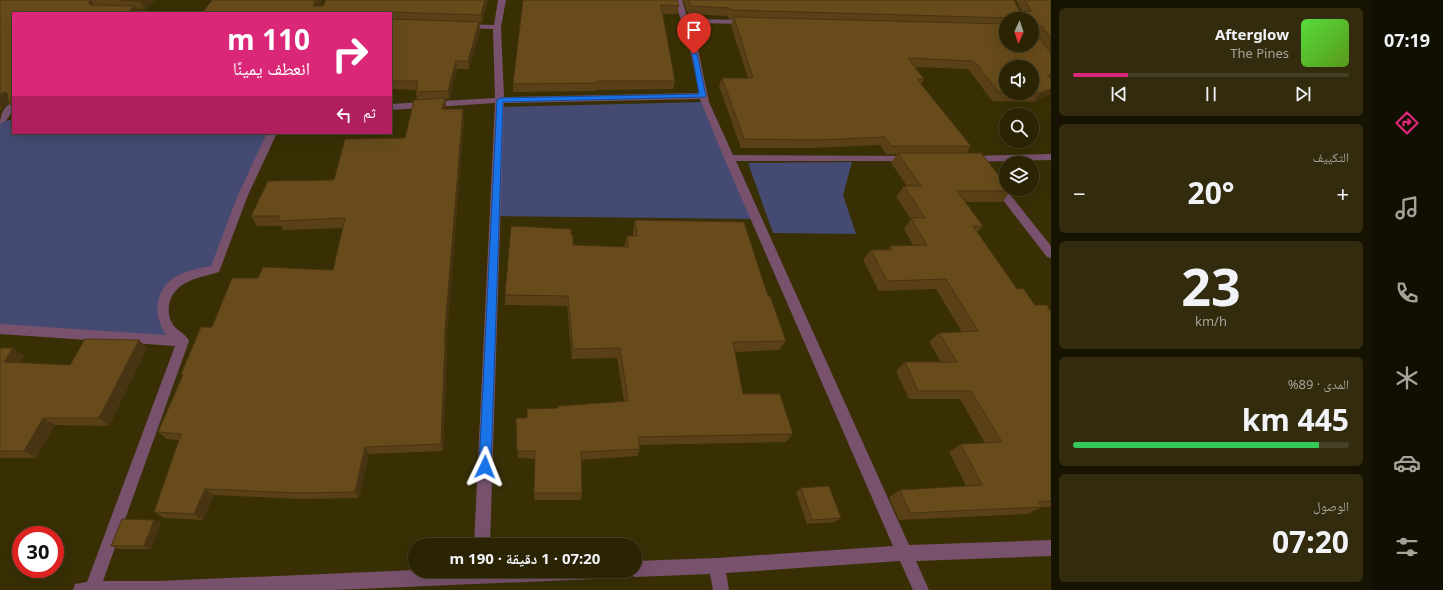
<!DOCTYPE html>
<html lang="ar">
<meta charset="utf-8">
<style>
:root{--surface:#2a2304;--page:#322b0e;--text:#f1f3f6;--muted:#a5a49a;--line:#464026;--accent:#db2777}
body{margin:0;font-family:"Noto Sans","Noto Naskh Arabic",sans-serif;background:var(--page);color:var(--text);direction:rtl;height:100vh;display:flex;flex-direction:column;font-size:15px;white-space:nowrap}
*{box-sizing:border-box;margin:0}
p{font-size:13px;color:var(--muted)}
.icon{flex:none;width:22px;height:22px;fill:none;stroke:currentColor;stroke-width:2;stroke-linecap:round;stroke-linejoin:round}
.map{position:relative;flex:1;overflow:hidden;direction:ltr}
.panel{display:flex;flex-direction:column;gap:8px;padding:8px;background:#171302;width:320px}
.panel>*{flex:none}
.guide{position:absolute;left:12px;top:12px;width:380px;height:122px;border-radius:0px;box-shadow:0 4px 16px #0002,0 0 0 1px var(--line);direction:rtl;background:#db2777;color:#fff;overflow:hidden}
.needle{width:26px;rotate:183deg}
.buttons{position:absolute;left:999px;top:12px;display:grid;gap:8px}
.buttons a{display:grid;place-items:center;width:40px;height:40px;border-radius:50%;background:var(--surface);box-shadow:0 4px 16px #0002,0 0 0 1px var(--line);font-size:20px}
.speed{position:absolute;left:12px;top:526px;display:flex;gap:8px;font-size:20px;font-weight:700;text-align:center}
.speed>*{display:grid;place-content:center;width:52px;height:52px;border-radius:50%;background:var(--surface);box-shadow:0 4px 16px #0002,0 0 0 1px var(--line);line-height:1}
.speed .limit{border:6px solid #d22;background:#fff;color:#111}
.pin{position:absolute;display:grid;place-items:center;width:34px;height:34px;color:#fff;margin:-41px -17px;border-radius:50% 50% 50% 0;rotate:-45deg;box-shadow:0 0 4px #0007}
.pin .icon{rotate:45deg}
.me{position:absolute;width:44px;margin:-22px;rotate:2deg;stroke-linejoin:round;filter:drop-shadow(0 0 3px #0008)}
.turn{display:flex;align-items:center;gap:14px;height:84px;padding:0 16px;font-size:18px}
.turn .icon{width:52px;height:52px;stroke-width:2.5}
.turn b{display:block;font-size:28px;line-height:34px}
.then{display:flex;align-items:center;height:38px;padding:0 16px;background:#0003;gap:8px;font-size:15px}
.big{font-size:30px;font-weight:700;line-height:1.1}
.panel .tile{flex:1;display:flex;flex-direction:column;justify-content:center;gap:6px;min-width:0;padding:0 14px;border-radius:6px;background:var(--page)}
.panel .dial{align-items:center;gap:0}
.dial b{font-size:52px;line-height:1}
.song{display:flex;align-items:center;gap:12px}
.cover{width:48px;height:48px;border-radius:6px;background:linear-gradient(135deg,hsl(110 70% 55%),hsl(90 70% 35%))}
.played{height:4px;border-radius:2px;background:linear-gradient(90deg,var(--accent) 20%,var(--line) 20%)}
.keys{display:flex;justify-content:space-around;direction:ltr}
.heat{display:flex;justify-content:space-between;align-items:center;font-size:22px;direction:ltr}
.charge{height:6px;border-radius:3px;background:linear-gradient(90deg,#34c759 89%,var(--line) 0)}
.trip{position:absolute;left:408px;top:538px;width:234px;height:40px;border-radius:20px;background:var(--surface);box-shadow:0 4px 16px #0002,0 0 0 1px var(--line);font-weight:700;line-height:40px;text-align:center;direction:rtl}
main{display:flex;flex:1;min-height:0}
.menu{display:flex;flex-direction:column;width:72px;justify-content:space-around;align-items:center;background:#110e02;color:var(--muted)}
.menu .icon{width:28px;height:28px}
.menu .on{color:var(--accent)}
.menu b{font-size:18px;color:var(--text)}
.map>svg:first-child{display:block}
.green{fill:#444a72}
.lines{fill:none;stroke-linecap:round;stroke-linejoin:round}
.minor{fill:#78526d;fill-rule:evenodd}
.wall{fill:#594017;fill-rule:evenodd}
.shaded-wall{fill:#483413}
.building{fill:#674b1b;stroke:#483413}
.route{fill:#1a73e8;stroke:#114b97}
</style>
<main>
<nav class="menu">
<b>07:19</b>
<svg class="icon on" aria-label="directions" viewBox="0 0 24 24"><path d="M12 3l9 9-9 9-9-9zM9 14v-3h6M13 9l2 2-2 2"/></svg>
<svg class="icon" aria-label="music" viewBox="0 0 24 24"><path d="M9 18V5l10-2v13"/><circle cx="6" cy="18" r="3"/><circle cx="16" cy="16" r="3"/></svg>
<svg class="icon" aria-label="phone" viewBox="0 0 24 24"><path d="M5 4h4l2 5-3 2q2 4 5 5l2-3 5 2v4C11 20 4 13 5 4z"/></svg>
<svg class="icon" aria-label="climate" viewBox="0 0 24 24"><path d="M12 3v18M4 7l16 10M4 17L20 7"/></svg>
<svg class="icon" aria-label="car" viewBox="0 0 24 24"><path d="M5 17H2v-5l4-1 3-4h7l3 4 3 1v5h-3M9 17h6M6 11h13"/><circle cx="7" cy="17" r="2"/><circle cx="17" cy="17" r="2"/></svg>
<svg class="icon" aria-label="filters" viewBox="0 0 24 24"><path d="M4 7h16M4 17h16"/><circle cx="9" cy="7" r="2"/><circle cx="15" cy="17" r="2"/></svg>
</nav>
<section class="panel">
<div class="tile">
<div class="song"><i class="cover"></i><div><b>Afterglow</b><p>The Pines</p></div></div>
<div class="played"></div>
<div class="keys"><svg class="icon" aria-label="previous" viewBox="0 0 24 24"><path d="M18 5L8 12l10 7zM5 5v14"/></svg><svg class="icon" aria-label="pause" viewBox="0 0 24 24"><path d="M8 5v14M16 5v14"/></svg><svg class="icon" aria-label="next" viewBox="0 0 24 24"><path d="M6 5l10 7-10 7zM19 5v14"/></svg></div>
</div>
<div class="tile"><p>التكييف</p>
<div class="heat"><a>−</a><b class="big">20°</b><a>+</a></div>
</div>
<div class="tile dial"><b>23</b><p>km/h</p></div>
<div class="tile"><p>المدى · 89%</p><b class="big">445 km</b><div class="charge"></div></div>
<div class="tile"><p>الوصول</p><b class="big">07:20</b></div>
</section>
<div class="map">
<svg width="1051" height="590" viewBox="0 0 1051 590">
<rect width="100%" height="100%" fill="#382f05"/>
<!-- green -->
<g class="green">
<polygon points="705,102 757,219 496,216 500,107"/>
<polygon points="13,120 13,133 272,133 215,269 175,284 161,316 183,341 0,328 0,121"/>
<polygon points="852,162 843,195 856,234 773,233 748,163"/>
</g>
<g class="lines">
<!-- minor -->
<g class="minor">
<polygon points="498,0 506,0 501,27 504,97 699,93 688,40 680,21 681,20 674,0 682,0 688,19 749,20 753,22 749,24 690,23 696,40 709,102 733,155 913,156 915,158 910,161 736,161 909,545 1051,540 1051,556 916,561 929,590 913,590 900,561 726,573 729,590 713,590 710,574 635,577 629,575 628,571 635,571 635,561 716,558 893,546 724,158 700,99 504,103 490,545 474,545 495,103 391,110 391,104 495,98 493,29 464,28 460,26 464,24 494,25"/>
<polygon points="119,10 149,11 153,13 119,13"/>
<path d="M13,102C13,111 9,121 0,124C0,115 4,105 13,102Z"/>
<path d="M267,133H277L248,195L219,272C200,278 174,280 169,305C168,311 169,318 172,323C176,331 186,333 189,341L103,581H158L415,570L602,571L600,577L594,579L334,590H73L75,584L87,582L175,346L0,334V324L166,335C153,315 154,291 175,277C185,271 199,268 211,266L238,195Z"/>
<polygon points="1051,154 1051,160 970,162 965,159 970,156"/>
<polygon points="996,181 1000,182 1051,246 1051,258 1047,257 992,186 991,184 992,182"/>
</g>
</g>
<!-- wall -->
<g class="wall">
<polygon points="0,0 155,0 145,9 136,9 13,13 13,108 8,103 6,104 2,109 0,110"/>
<polygon points="488,0 482,23 479,23 480,30 469,69 457,69 449,99 445,99 446,109 464,119 446,346 447,350 443,451 369,454 359,498 302,499 214,495 203,520 164,518 154,512 179,440 167,439 158,432 182,376 181,374 212,327 258,278 333,270 343,228 283,230 281,226 257,226 251,216 334,180 405,138 417,100 416,92 416,90 391,89 391,13 202,13 319,6"/>
<polygon points="523,0 679,6 677,14 663,14 675,81 673,89 597,90 596,91 513,92 513,84"/>
<path d="M683,0H1014L1020,12H1022L1016,0H1051L1050,94L1033,102L992,101L970,71L966,69L915,67L924,79L921,84L971,146L966,153L1011,191L1002,202H964L983,226L977,232L1017,289L1035,305L1051,312V507H1042L1027,514L899,520L889,497L900,490L966,486L949,452L961,444L985,443L960,399H909L896,371L905,362H941L929,342L939,333L962,332L936,289L879,291L863,260L871,250H887L890,246L913,245L904,229L911,219L896,197L904,186H907L891,163L897,154H886L880,145L812,148H741L719,86L722,78H748L731,26L733,19H729L728,16L688,14ZM1006,19H1032L1006,45ZM1006,67L1032,93H1006Z"/>
<polygon points="635,220 768,296 786,341 779,350 735,352 743,394 793,434 786,442 639,445 640,449 637,456 581,460 582,493 581,500 534,500 535,459 518,458 516,418 527,418 558,408 624,401 617,358 572,359 567,306 505,305 505,295 571,235 573,245 624,247 627,236 633,236 633,231"/>
<polygon points="139,340 147,348 109,426 55,425 36,458 0,458 0,348 24,356 20,363 70,365"/>
<polygon points="801,488 841,518 835,522 807,524 796,492"/>
<polygon points="154,520 161,523 151,549 119,549 111,546"/>
</g>
<!-- shaded-wall -->
<g class="shaded-wall">
<polygon points="90,0 91,0 95,6 94,12 89,4"/>
<polygon points="141,0 155,0 145,9 140,1"/>
<polygon points="316,0 322,0 316,13 313,6"/>
<polygon points="485,0 488,0 482,23 481,15"/>
<polygon points="135,6 139,13 127,13"/>
<polygon points="479,22 480,30 469,69 468,61"/>
<polygon points="456,61 457,69 449,99 448,91"/>
<polygon points="1051,89 1050,94 1033,102 1040,93"/>
<polygon points="5,92 12,100 7,101 8,103 6,104 2,109 0,107 0,95"/>
<polygon points="445,98 446,108 443,119 442,109"/>
<polygon points="463,109 464,119 446,346 447,350 443,451 441,444 444,342"/>
<polygon points="139,340 147,348 109,426 99,418"/>
<polygon points="13,348 24,356 15,370 4,362"/>
<polygon points="43,418 55,425 36,458 24,451"/>
<polygon points="365,447 369,454 359,498 355,492"/>
<polygon points="205,489 214,495 203,520 194,514"/>
<polygon points="154,520 161,523 151,549 144,546"/>
</g>
<!-- building -->
<g class="building">
<polygon points="0,0 90,0 89,4 90,5 135,6 127,13 13,13 13,100 7,101 8,94 5,92 0,95"/>
<polygon points="121,0 141,0 140,1"/>
<polygon points="212,0 316,0 313,6 323,6 326,0 485,0 481,15 389,12 389,13 202,13"/>
<polygon points="523,0 677,0 679,6 661,5 675,81 597,81 597,83 513,84"/>
<polygon points="688,0 1014,0 1020,12 1031,11 1025,0 1051,0 1051,37 1042,26 1037,26 1037,35 1051,53 1051,75 1047,75 1051,79 1051,89 1040,93 1026,93 1032,93 1032,67 1006,67 1006,92 998,92 976,63 972,61 908,58 924,79 917,79 971,146 891,146 885,137 816,140 744,139 722,78 753,78 734,17 1006,24 1006,45 1032,45 1032,19 1013,19 1013,18 731,10 730,8 690,6"/>
<polygon points="391,19 479,22 468,61 456,61 448,91 416,92 418,81 391,81"/>
<polygon points="445,98 442,109 463,109 444,342 445,342 441,444 365,447 355,492 296,493 205,489 194,514 154,512 181,434 158,432 183,375 181,374 201,327 212,327 232,278 258,278 263,267 333,270 345,218 278,221 279,216 251,216 268,181 334,180 345,139 405,138 414,100"/>
<polygon points="898,153 981,153 1006,184 1006,189 1010,189 1011,191 957,191 983,226 973,226 1017,289 1023,288 1035,305 1047,305 1051,312 1051,501 1038,502 1042,507 910,513 900,490 982,485 961,444 1002,442 971,391 918,391 905,362 957,362 939,333 978,331 946,279 887,281 871,250 892,250 890,246 927,245 911,218 925,218 904,186 921,186"/>
<polygon points="635,220 744,222 768,296 770,296 786,341 733,342 743,394 780,394 793,434 638,437 640,449 581,452 582,493 534,493 535,451 517,451 516,418 527,418 527,409 558,408 558,406 628,401 620,348 573,349 568,296 505,295 511,226 571,229 571,235 573,235 573,245 628,247 627,236 637,236"/>
<polygon points="85,339 139,340 99,418 43,418 24,451 0,451 0,348 13,348 4,362 70,365"/>
<polygon points="829,486 841,518 812,520 801,488"/>
<polygon points="122,519 154,520 144,546 111,546"/>
</g>
<!-- route -->
<polygon class="route" points="692,53 697,54 706,96 705,97 503,102 491,467 489,471 485,472 481,471 479,467 497,100 500,98 699,94"/>
</svg>
<div class="buttons">
<a><svg class="needle" viewBox="-14 -14 28 28"><path d="M0-13l5 13h-10z" fill="#e53935"/><path d="M0 13l5-13h-10z" fill="#a5a49a"/></svg></a>
<a><svg class="icon" aria-label="sound" viewBox="0 0 24 24"><path d="M4 9h4l5-4v14l-5-4H4zM17 9q2 3 0 6"/></svg></a>
<a><svg class="icon" aria-label="search" viewBox="0 0 24 24"><circle cx="10" cy="10" r="6"/><path d="M15 15l6 6"/></svg></a>
<a><svg class="icon" aria-label="layers" viewBox="0 0 24 24"><path d="M12 4l9 5-9 5-9-5zM3 14l9 5 9-5"/></svg></a>
</div>
<div class="speed"><div class="limit">30</div></div>
<div class="pin" style="left:694px;top:54px;background:#d93025"><svg class="icon" aria-label="arrive" viewBox="0 0 24 24"><path d="M6 21V4h12l-3 4 3 4H6"/></svg></div>
<svg class="me" style="left:485px;top:467px" viewBox="-20 -20 40 40"><path d="M0-17L14 15 0 8-14 15z" fill="#1a73e8" stroke="#fff" stroke-width="4"/></svg>
<div class="trip">07:20 · 1 دقيقة · 190 m</div>
<div class="guide">
<div class="turn"><svg class="icon" aria-label="right" viewBox="0 0 24 24"><path d="M7 20v-9h11M14 6l5 5-5 5"/></svg><div><b>110 m</b>انعطف يمينًا</div></div>
<div class="then">ثم<svg class="icon" aria-label="left" viewBox="0 0 24 24"><path d="M17 20v-9H6M10 6l-5 5 5 5"/></svg></div>
</div>
</div>
</main>
